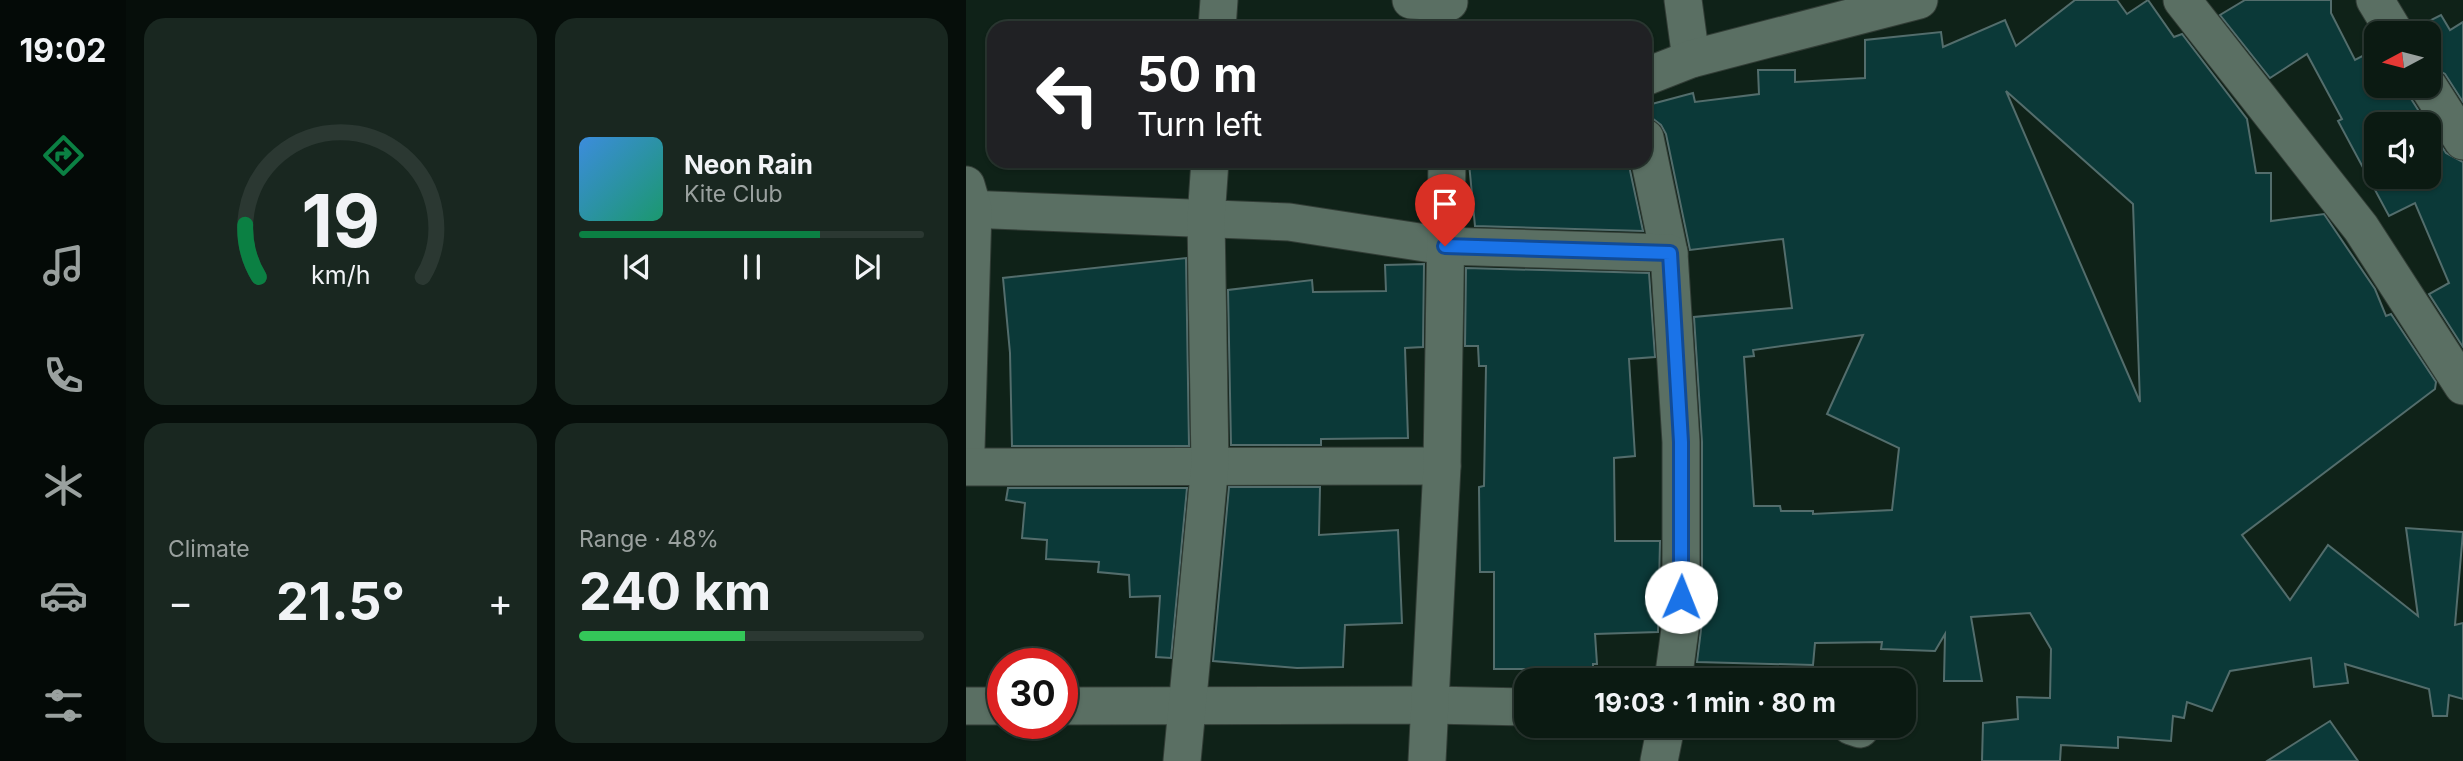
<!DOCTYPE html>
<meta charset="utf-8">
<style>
:root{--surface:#0b1a12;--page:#192720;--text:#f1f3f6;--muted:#9aa19f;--line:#2b3832;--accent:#0b8043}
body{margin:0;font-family:Inter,sans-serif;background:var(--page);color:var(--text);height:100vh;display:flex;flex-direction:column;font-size:26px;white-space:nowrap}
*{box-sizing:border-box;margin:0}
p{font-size:23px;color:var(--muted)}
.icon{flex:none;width:38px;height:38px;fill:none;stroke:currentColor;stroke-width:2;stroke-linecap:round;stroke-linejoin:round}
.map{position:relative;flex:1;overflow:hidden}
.details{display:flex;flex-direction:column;gap:18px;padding:18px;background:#060e0a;width:840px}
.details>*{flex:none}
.guide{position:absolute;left:21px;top:21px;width:665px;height:147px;border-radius:21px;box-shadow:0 2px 5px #0004,0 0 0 2px var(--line);background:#202124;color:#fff;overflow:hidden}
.needle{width:46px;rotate:263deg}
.controls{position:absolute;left:1398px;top:21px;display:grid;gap:14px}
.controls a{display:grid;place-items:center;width:77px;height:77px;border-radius:14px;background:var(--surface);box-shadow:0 2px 5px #0004,0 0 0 2px var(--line);font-size:35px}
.speed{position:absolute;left:21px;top:648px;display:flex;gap:14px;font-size:35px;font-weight:700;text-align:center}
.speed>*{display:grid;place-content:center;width:91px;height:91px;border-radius:50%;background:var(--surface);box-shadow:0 2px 5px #0004,0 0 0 2px var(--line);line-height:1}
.speed .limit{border:10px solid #d22;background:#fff;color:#111}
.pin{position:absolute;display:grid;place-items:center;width:60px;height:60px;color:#fff;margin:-72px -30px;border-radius:50% 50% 50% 0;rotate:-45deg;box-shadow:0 0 7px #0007}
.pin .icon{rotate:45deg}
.me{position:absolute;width:77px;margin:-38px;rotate:1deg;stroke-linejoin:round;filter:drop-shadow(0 0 5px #0008)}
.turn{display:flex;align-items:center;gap:24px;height:147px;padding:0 35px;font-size:32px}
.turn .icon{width:91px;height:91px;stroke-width:2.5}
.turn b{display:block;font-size:49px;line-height:60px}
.big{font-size:52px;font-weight:700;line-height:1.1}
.details .card{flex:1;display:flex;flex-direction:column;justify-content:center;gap:10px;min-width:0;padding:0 24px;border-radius:21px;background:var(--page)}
.details .dial{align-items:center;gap:0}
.dial svg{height:182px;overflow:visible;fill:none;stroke:var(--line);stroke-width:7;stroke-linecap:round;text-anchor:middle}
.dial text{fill:var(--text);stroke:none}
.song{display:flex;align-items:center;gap:21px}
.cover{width:84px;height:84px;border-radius:10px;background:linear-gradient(135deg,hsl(210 70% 55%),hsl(160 70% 35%))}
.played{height:7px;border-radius:4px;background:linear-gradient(90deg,var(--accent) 70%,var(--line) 70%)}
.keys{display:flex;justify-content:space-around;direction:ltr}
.heat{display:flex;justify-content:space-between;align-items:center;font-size:38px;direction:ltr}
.charge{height:10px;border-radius:5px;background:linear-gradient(90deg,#34c759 48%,var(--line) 0)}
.details .tiles{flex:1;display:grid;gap:18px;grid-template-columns:repeat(2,1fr)}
.trip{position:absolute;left:548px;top:668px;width:402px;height:70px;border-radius:21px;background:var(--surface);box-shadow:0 2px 5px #0004,0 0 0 2px var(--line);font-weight:700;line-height:70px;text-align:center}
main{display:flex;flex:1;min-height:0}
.tab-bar{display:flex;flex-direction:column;width:126px;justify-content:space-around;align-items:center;background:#040a07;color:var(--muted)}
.tab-bar .icon{width:49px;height:49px}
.tab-bar .selected{color:var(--accent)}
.tab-bar b{font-size:32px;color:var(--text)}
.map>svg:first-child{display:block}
.building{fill:#0b3938;stroke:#536d6c;stroke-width:2;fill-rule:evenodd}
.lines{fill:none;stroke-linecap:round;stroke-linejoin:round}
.street-casing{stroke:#323d36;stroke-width:39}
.street{stroke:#5a6f63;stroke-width:37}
.route-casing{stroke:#114b97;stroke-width:18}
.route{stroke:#1a73e8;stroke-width:12}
</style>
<main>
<nav class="tab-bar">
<b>19:02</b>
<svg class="icon selected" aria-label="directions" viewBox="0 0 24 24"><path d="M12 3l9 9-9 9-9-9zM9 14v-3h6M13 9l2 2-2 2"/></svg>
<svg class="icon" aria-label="music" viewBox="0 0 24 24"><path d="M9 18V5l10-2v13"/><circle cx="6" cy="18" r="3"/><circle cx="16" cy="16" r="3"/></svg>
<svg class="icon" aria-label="phone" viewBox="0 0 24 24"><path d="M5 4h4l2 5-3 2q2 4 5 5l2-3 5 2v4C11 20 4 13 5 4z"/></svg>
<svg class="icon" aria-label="climate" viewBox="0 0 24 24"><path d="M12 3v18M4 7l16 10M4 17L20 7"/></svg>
<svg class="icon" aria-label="car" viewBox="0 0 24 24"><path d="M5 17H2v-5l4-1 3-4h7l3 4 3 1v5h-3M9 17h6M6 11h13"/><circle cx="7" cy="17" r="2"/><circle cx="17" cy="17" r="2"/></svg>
<svg class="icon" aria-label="filters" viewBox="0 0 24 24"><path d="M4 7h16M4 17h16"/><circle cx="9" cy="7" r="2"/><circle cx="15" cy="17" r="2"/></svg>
</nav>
<section class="details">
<div class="tiles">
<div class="card dial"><svg viewBox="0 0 100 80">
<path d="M14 69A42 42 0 1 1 86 69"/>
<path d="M14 69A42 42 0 0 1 8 46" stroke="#0b8043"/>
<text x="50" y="56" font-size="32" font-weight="700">19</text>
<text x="50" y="72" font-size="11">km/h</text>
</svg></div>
<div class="card">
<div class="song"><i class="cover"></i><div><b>Neon Rain</b><p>Kite Club</p></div></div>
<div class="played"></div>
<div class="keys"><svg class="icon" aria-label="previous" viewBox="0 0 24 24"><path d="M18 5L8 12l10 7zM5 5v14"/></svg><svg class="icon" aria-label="pause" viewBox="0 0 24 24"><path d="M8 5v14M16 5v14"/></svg><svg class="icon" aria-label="next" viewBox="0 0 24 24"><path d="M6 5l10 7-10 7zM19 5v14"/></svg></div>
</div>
<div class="card"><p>Climate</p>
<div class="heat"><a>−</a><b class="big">21.5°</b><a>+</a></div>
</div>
<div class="card"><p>Range · 48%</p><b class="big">240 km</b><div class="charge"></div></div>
</div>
</section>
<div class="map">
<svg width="1497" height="761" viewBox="0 0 1497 761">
<rect width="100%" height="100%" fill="#0f2218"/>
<!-- building -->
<g class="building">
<path d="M1109,0H1151L1161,14L1182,0L1208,37L1216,34L1281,119L1290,173H1305V221L1358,214L1409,289L1420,316L1425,314L1470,382L1469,389L1276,535L1324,600L1362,545L1452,616L1440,528L1497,532L1489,625L1497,623V699L1483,695L1481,716H1467L1463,689L1379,664L1382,683L1348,687L1345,658L1264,671L1246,711L1221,702L1218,718L1207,716L1205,741L1152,737V748L1095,745L1094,761H1016L1017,723L1052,719L1051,697L1084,698L1085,649L1064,613L1005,617L1016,681H978L979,634L969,651L915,649L916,642L849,643L847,665L731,662L736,622V442L728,317L826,308L817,239L724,250L700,134L695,125L686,118L682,105L727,93L729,102L793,94L792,70H829V82L899,78V40L975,32L977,47L1039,20L1050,46ZM1040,91L1167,204L1174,402ZM897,335L861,414L933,448L926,510L847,514V511H815L814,506H788L778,357L788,356L787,350Z"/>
<polygon points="1279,0 1365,0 1365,13 1389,60 1410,49 1410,86 1441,86 1444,97 1461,124 1410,124 1410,177 1463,177 1463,127 1480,153 1497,162 1497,347 1463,294 1483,283 1449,203 1423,216 1372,121 1376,119 1341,54 1304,78 1254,15"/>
<polygon points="1475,15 1484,30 1497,22 1497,102 1479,74 1463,65 1463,33 1450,33 1449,28"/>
<polygon points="527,161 662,161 677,231 509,226 503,163"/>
<polygon points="220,258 223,446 46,446 44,353 37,278"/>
<polygon points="458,264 457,347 439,348 442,438 355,439 355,445 265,445 262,290 346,280 347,292 420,291 419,265"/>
<polygon points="500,268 683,273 689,357 663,359 669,456 648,458 649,541 694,541 692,632 629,634 631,664 627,664 627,669 528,669 528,572 514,572 513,487 518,486 520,366 513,366 512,346 499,346"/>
<polygon points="263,487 354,487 353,535 432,530 436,623 379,625 377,667 331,668 247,661"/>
<polygon points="42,488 221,488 205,658 190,657 194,596 164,597 163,575 132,572 133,562 80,559 81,540 56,538 59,503 40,500"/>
<polygon points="1364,721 1392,761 1301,761"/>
</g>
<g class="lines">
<defs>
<g id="street">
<polyline points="445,0 483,2"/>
<polyline points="717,0 725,59"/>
<polyline points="1216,0 1395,228 1497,386"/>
<polyline points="1409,0 1429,33"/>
<polyline points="251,28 253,0"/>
<polyline points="679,77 725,59 953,0"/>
<polyline points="1462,86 1497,141"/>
<polyline points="679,138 703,253 715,442 715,622 707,681"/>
<polyline points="0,209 323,222 479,246 703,253"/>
<polyline points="0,449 7,209 0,185"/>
<polyline points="0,467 476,466"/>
<polyline points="0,706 37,706"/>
<polyline points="96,706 465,705 560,707"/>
<polyline points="885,726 894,729"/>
<polyline points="216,761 244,464 240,218 244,161"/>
<polyline points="461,761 476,466 481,161"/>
<polyline points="693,761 700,726"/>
</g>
</defs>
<!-- street casing -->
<use href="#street" class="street-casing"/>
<!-- street -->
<use href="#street" class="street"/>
</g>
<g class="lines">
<defs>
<polyline id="route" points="479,246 704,253 715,442 715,597"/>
</defs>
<!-- route casing -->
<use href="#route" class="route-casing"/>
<!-- route -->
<use href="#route" class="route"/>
</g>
</svg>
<div class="controls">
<a><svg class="needle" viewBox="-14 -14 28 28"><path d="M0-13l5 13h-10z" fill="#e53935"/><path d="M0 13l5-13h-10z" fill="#9aa19f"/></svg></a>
<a><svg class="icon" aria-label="sound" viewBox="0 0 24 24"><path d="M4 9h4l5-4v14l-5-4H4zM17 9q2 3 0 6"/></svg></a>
</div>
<div class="speed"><div class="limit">30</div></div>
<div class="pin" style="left:479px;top:246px;background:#d93025"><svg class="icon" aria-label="arrive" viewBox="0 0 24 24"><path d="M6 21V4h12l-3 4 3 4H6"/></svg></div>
<svg class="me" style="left:715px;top:597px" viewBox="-20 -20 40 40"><circle r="19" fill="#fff"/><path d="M0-13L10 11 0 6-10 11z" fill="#1a73e8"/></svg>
<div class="trip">19:03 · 1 min · 80 m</div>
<div class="guide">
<div class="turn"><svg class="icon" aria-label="left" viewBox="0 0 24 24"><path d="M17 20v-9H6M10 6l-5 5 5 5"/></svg><div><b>50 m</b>Turn left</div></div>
</div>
</div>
</main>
